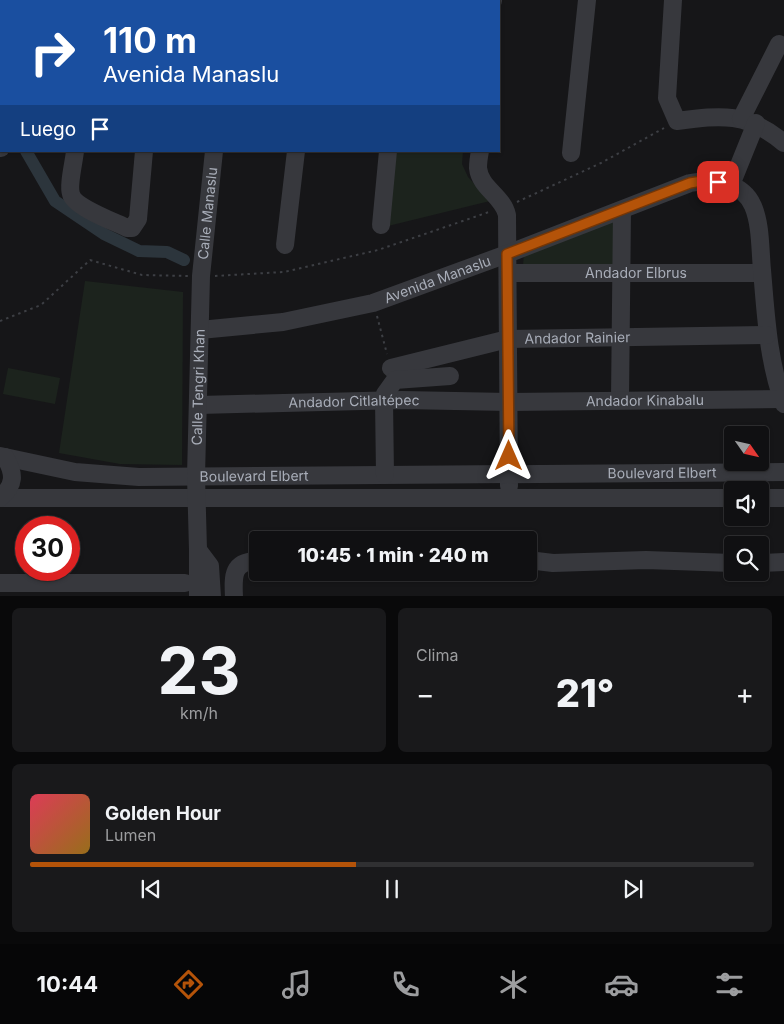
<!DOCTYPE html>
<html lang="es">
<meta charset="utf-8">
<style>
:root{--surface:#101012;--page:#19191b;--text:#f1f3f6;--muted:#9c9d9f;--line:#303032;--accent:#b45309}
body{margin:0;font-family:Inter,sans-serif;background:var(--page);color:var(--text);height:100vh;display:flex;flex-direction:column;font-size:19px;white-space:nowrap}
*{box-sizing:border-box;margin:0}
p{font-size:16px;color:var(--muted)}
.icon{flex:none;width:28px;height:28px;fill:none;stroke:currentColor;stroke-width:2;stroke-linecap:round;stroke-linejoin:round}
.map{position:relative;height:596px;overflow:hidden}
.drawer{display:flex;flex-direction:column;gap:12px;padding:12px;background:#09090a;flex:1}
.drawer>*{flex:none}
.guide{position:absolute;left:0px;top:0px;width:500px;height:152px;box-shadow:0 1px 4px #0004,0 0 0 1px var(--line);background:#1a4fa0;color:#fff;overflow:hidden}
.needle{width:32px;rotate:124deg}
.controls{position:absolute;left:724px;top:426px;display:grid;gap:10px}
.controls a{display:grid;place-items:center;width:45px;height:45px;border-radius:5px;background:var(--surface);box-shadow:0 1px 4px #0004,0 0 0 1px var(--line);font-size:25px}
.speed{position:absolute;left:15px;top:516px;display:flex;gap:10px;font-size:25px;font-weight:700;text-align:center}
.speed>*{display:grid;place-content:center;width:65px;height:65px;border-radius:50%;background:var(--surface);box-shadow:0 1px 4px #0004,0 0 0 1px var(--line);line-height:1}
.speed .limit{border:8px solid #d22;background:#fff;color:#111}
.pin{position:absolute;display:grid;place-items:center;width:42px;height:42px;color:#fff;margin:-21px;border-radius:10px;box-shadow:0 2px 8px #0006}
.me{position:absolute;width:55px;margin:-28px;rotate:0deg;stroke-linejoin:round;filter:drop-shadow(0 0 4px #0008)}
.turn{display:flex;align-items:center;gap:18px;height:105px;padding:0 20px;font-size:22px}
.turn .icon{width:65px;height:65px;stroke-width:2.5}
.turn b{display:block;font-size:35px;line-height:42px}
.then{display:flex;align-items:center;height:48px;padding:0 20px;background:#0003;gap:10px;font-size:19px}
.big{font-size:38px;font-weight:800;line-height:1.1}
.drawer .card{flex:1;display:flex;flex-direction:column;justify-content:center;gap:8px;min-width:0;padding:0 18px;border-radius:8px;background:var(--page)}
.drawer .dial{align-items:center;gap:0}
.dial b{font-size:65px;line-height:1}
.song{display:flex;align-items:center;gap:15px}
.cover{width:60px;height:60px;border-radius:8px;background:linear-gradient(135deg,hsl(350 70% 55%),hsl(40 70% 35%))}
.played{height:5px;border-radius:2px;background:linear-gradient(90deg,var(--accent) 45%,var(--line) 45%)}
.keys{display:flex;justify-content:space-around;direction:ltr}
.heat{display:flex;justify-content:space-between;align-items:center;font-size:28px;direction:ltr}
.drawer .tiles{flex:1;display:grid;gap:12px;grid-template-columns:1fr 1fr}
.card:last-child{grid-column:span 2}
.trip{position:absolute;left:249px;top:531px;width:288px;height:50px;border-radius:5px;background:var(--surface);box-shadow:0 1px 4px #0004,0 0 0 1px var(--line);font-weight:800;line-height:50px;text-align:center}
.menu{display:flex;height:80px;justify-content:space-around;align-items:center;background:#060607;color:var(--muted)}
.menu .icon{width:35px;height:35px}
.menu .active{color:var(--accent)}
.menu b{font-size:22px;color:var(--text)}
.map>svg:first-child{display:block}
.green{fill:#1c231d}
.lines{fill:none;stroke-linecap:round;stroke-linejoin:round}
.canal{stroke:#2c353c;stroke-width:12}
.path{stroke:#3d3f44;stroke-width:2;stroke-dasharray:2.5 4;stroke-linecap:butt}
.minor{stroke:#37383d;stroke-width:18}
.route-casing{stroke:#753606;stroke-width:12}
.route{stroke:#b45309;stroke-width:9}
.labels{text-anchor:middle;stroke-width:5;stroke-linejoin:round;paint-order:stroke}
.street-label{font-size:14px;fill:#a8adb8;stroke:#111113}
</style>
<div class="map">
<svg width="784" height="597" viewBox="0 0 784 597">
<rect width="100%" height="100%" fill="#161618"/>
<!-- green -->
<g class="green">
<polygon points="395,151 463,151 462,164 468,177 490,201 388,226"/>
<polygon points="622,216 621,266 523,266 524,253"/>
<polygon points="85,281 183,292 182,465 120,464 59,453"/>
<polygon points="8,368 60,378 55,404 3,394"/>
</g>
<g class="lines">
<!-- canal -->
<g class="canal">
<polyline points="0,126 1,128"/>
<polyline points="26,151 55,201 104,234 139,251 167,252 184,260"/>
</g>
<!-- path -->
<g class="path">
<polyline points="517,202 601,163 664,128"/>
<polyline points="215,276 284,272 378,250 489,212"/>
<polyline points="377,316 387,354"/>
<polyline points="0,321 41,305 90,260 142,275 188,276"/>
</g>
<!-- minor -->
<g class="minor">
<path d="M673,0L667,98L677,121C722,115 747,112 784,143"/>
<polyline points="17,1 17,0"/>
<polyline points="90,1 90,0"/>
<polyline points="159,1 159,0"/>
<polyline points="230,1 230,0"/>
<polyline points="312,1 312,0"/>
<polyline points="403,1 403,0"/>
<polyline points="493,1 493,0"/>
<polyline points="741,119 779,44"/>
<polyline points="0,148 1,148"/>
<path d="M75,151C74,162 68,185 71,194C74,207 115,222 127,228H132L138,219L144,151"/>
<path d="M480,151C479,156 478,162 478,168C480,188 503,196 507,215L509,486"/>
<polyline points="571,153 587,0"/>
<polyline points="731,185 756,123"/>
<polyline points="381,225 388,151"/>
<polyline points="285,245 296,151"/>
<path id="s1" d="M508,273H762"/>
<path id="s2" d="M200,330L283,322L373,303L507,254L690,183C713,179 742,181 753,206C761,225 760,249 762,270C766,316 768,361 784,404"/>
<path id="s3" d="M391,368L508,339L767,335"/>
<polyline points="620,400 622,210"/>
<path id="s4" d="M199,405L402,400L509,402L782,399"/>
<path id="s5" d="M0,456L75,472L139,477L784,472"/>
<polyline points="385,475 384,400 385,394 395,380 450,376"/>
<polyline points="0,498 732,498"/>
<path d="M0,498C15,485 15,474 5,457"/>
<polyline points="760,498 784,498"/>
<polyline points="198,550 210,566 212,597"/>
<polyline points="528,560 553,563 646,560 732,563"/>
<polyline points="760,563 784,562"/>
<polyline points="0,583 185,583"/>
<path id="s6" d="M198,597V550L196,476L201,276L214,151"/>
<path d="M234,597C233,576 232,561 258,561"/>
</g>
</g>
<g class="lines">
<defs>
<polyline id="route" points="509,456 507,254 690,183 702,181 718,182"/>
</defs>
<!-- route casing -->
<use href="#route" class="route-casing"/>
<!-- route -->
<use href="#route" class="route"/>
</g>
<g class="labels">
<!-- street labels -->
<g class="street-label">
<text dy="5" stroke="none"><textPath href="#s6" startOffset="384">Calle Manaslu</textPath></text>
<text dy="5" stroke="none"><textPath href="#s1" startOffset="128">Andador Elbrus</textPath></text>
<text dy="5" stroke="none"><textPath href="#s2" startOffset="244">Avenida Manaslu</textPath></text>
<text dy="5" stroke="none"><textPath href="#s3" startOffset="190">Andador Rainier</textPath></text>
<text dy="5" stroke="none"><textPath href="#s6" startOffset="210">Calle Tengri Khan</textPath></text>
<text dy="5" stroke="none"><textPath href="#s4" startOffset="446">Andador Kinabalu</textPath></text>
<text dy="5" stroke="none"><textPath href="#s4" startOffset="155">Andador Citlaltépec</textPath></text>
<text dy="5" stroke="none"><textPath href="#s5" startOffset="664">Boulevard Elbert</textPath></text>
<text dy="5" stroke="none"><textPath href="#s5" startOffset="256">Boulevard Elbert</textPath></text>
</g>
</g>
</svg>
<div class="controls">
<a><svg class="needle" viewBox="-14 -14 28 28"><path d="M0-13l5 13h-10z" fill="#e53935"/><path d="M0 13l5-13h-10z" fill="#9c9d9f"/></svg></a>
<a><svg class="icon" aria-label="sound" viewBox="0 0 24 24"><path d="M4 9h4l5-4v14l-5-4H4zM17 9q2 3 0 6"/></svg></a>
<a><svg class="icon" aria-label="search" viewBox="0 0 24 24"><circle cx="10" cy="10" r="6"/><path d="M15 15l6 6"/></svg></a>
</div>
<div class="speed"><div class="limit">30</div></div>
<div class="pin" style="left:718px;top:182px;background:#d93025"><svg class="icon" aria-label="arrive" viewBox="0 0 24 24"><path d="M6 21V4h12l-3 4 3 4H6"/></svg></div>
<svg class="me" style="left:509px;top:456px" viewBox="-20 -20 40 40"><path d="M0-17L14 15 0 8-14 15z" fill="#b45309" stroke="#fff" stroke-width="4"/></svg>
<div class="trip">10:45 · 1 min · 240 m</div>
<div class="guide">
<div class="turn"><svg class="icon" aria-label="right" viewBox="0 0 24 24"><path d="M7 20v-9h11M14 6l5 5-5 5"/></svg><div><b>110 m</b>Avenida Manaslu</div></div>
<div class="then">Luego<svg class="icon" aria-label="arrive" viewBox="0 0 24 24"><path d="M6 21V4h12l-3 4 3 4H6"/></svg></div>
</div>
</div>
<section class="drawer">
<div class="tiles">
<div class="card dial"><b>23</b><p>km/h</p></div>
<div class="card"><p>Clima</p>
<div class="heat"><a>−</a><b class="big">21°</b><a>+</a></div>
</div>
<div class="card">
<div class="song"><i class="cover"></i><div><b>Golden Hour</b><p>Lumen</p></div></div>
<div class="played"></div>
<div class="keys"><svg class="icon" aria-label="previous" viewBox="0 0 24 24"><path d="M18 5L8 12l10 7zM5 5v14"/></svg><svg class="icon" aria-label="pause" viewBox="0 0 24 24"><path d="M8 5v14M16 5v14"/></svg><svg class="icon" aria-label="next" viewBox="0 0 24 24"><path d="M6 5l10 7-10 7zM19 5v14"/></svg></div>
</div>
</div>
</section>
<nav class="menu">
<b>10:44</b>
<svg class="icon active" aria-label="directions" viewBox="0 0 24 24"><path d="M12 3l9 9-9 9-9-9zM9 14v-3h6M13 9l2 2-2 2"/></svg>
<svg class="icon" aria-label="music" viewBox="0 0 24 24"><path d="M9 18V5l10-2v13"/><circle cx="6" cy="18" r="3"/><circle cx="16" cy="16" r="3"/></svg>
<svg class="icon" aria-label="phone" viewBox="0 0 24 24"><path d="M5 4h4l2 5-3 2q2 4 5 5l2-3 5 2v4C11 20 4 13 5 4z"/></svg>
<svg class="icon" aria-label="climate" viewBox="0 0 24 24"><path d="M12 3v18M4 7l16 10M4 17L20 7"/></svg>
<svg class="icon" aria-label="car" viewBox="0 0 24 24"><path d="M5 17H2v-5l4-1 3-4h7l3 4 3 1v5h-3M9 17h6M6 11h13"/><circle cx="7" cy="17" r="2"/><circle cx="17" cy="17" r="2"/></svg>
<svg class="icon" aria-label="filters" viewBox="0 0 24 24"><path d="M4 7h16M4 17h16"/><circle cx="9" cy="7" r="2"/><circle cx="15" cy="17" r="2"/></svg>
</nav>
